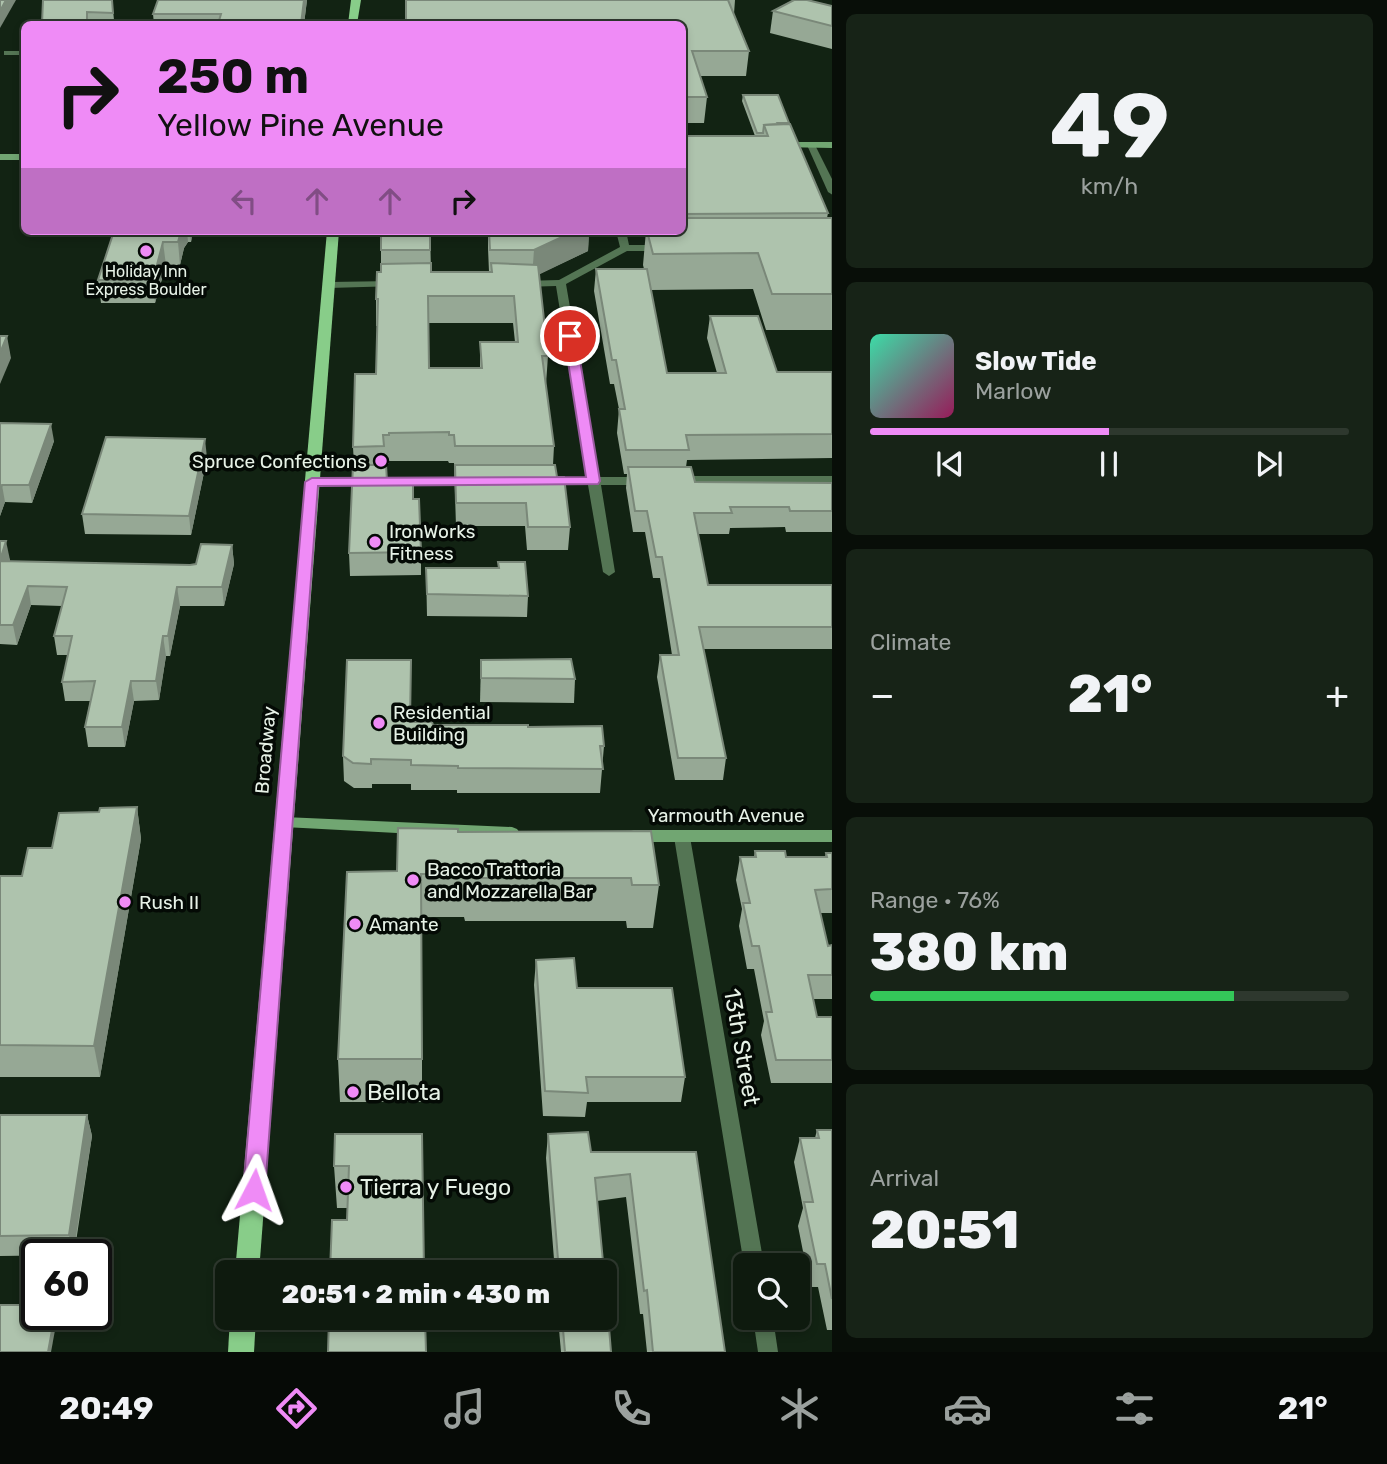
<!DOCTYPE html>
<meta charset="utf-8">
<style>
:root{--surface:#0e1a0e;--page:#172317;--text:#f1f3f6;--muted:#9ba19e;--line:#2e382e;--accent:#ef8bf6}
body{margin:0;font-family:Rubik,sans-serif;background:var(--page);color:var(--text);height:100vh;display:flex;flex-direction:column;font-size:26px;white-space:nowrap}
*{box-sizing:border-box;margin:0}
p{font-size:23px;color:var(--muted)}
.icon{flex:none;width:38px;height:38px;fill:none;stroke:currentColor;stroke-width:2;stroke-linecap:round;stroke-linejoin:round}
.map{position:relative;flex:1;overflow:hidden}
.side{display:flex;flex-direction:column;gap:14px;padding:14px;background:#080e08;width:555px}
.side>*{flex:none}
.guide{position:absolute;left:21px;top:21px;width:665px;height:214px;border-radius:10px;box-shadow:0 4px 10px #0003,0 0 0 2px var(--line);background:#ef8bf6;color:#111;overflow:hidden}
.buttons{position:absolute;left:733px;top:1253px;display:grid;gap:14px}
.buttons a{display:grid;place-items:center;width:77px;height:77px;border-radius:10px;background:var(--surface);box-shadow:0 4px 10px #0003,0 0 0 2px var(--line);font-size:35px}
.speed{position:absolute;left:21px;top:1239px;display:flex;gap:14px;font-size:35px;font-weight:700;text-align:center}
.speed>*{display:grid;place-content:center;width:91px;height:91px;border-radius:50%;background:var(--surface);box-shadow:0 4px 10px #0003,0 0 0 2px var(--line);line-height:1}
.speed .limit{border:4px solid #111;border-radius:10px;background:#fff;color:#111}
.pin{position:absolute;display:grid;place-items:center;width:60px;height:60px;color:#fff;margin:-30px;border:4px solid #fff;border-radius:50%;box-shadow:0 2px 7px #0007}
.me{position:absolute;width:77px;margin:-38px;rotate:4deg;stroke-linejoin:round;filter:drop-shadow(0 0 5px #0008)}
.turn{display:flex;align-items:center;gap:24px;height:147px;padding:0 21px;font-size:32px}
.turn .icon{width:91px;height:91px;stroke-width:2.5}
.turn b{display:block;font-size:49px;line-height:60px}
.lanes{display:flex;align-items:center;height:66px;padding:0 21px;background:#0003;justify-content:center;gap:35px;direction:ltr}
.lanes .off{opacity:.35}
.big{font-size:52px;font-weight:800;line-height:1.1}
.side .tile{flex:1;display:flex;flex-direction:column;justify-content:center;gap:10px;min-width:0;padding:0 24px;border-radius:10px;background:var(--page)}
.side .dial{align-items:center;gap:0}
.dial b{font-size:91px;line-height:1}
.song{display:flex;align-items:center;gap:21px}
.cover{width:84px;height:84px;border-radius:10px;background:linear-gradient(135deg,hsl(160 70% 55%),hsl(330 70% 35%))}
.played{height:7px;border-radius:4px;background:linear-gradient(90deg,var(--accent) 50%,var(--line) 50%)}
.keys{display:flex;justify-content:space-around;direction:ltr}
.heat{display:flex;justify-content:space-between;align-items:center;font-size:38px;direction:ltr}
.charge{height:10px;border-radius:5px;background:linear-gradient(90deg,#34c759 76%,var(--line) 0)}
.trip{position:absolute;left:215px;top:1260px;width:402px;height:70px;border-radius:10px;background:var(--surface);box-shadow:0 4px 10px #0003,0 0 0 2px var(--line);font-weight:800;line-height:70px;text-align:center}
.dock{display:flex;height:112px;justify-content:space-around;align-items:center;background:#060a06;color:var(--muted)}
.dock .icon{width:49px;height:49px}
.dock .on{color:var(--accent)}
.dock b{font-size:32px;color:var(--text)}
main{display:flex;flex:1;min-height:0}
.map>svg:first-child{display:block}
.lines{fill:none;stroke-linecap:round;stroke-linejoin:round}
.street{fill:#547554;fill-rule:evenodd}
.secondary{fill:#71a672;fill-rule:evenodd}
.primary{fill:#88cd89;fill-rule:evenodd}
.wall{fill:#96a895;fill-rule:evenodd}
.shaded-wall{fill:#7a8879}
.building{fill:#aec3ad;stroke:#7a8879;stroke-width:2;fill-rule:evenodd}
.route{fill:#ef8bf6;stroke:#9b5aa0;stroke-width:2}
.poi-dot{fill:#ef8bf6;stroke:#040a05;stroke-width:2.5}
.labels{text-anchor:middle;stroke-width:7;stroke-linejoin:round;paint-order:stroke}
.far-poi-label{font-size:16px;fill:#e7f2e7;stroke:#040a05}
.poi-label{font-size:19px;fill:#e7f2e7;stroke:#040a05;text-anchor:start}
.street-label{font-size:19px;fill:#e7f2e7;stroke:#040a05}
.near-street-label{font-size:23px;fill:#e7f2e7;stroke:#040a05}
.near-poi-label{font-size:23px;fill:#e7f2e7;stroke:#040a05;text-anchor:start}
</style>
<main>
<div class="map">
<svg width="833" height="1352" viewBox="0 0 833 1352">
<rect width="100%" height="100%" fill="#122313"/>
<g class="lines">
<!-- street -->
<g class="street">
<rect x="4" y="51" width="20" height="4"/>
<polygon points="811,142 815,145 833,181 833,195 828,192 807,145"/>
<polygon points="616,231 626,231 629,245 661,245 666,248 661,251 627,251 566,284 599,477 645,477 651,481 645,485 601,485 615,572 609,576 603,572 588,485 547,485 541,481 547,477 587,477 556,286 523,287 518,284 523,281 559,280 620,247"/>
<polygon points="394,281 398,282 398,286 329,288 324,285 329,282"/>
<polygon points="676,476 833,476 833,484 672,483 670,480"/>
<polygon points="474,477 480,481 478,484 396,486 390,482 396,478"/>
<polygon points="311,478 369,478 375,482 369,486 307,485 305,482"/>
<polygon points="682,831 688,833 690,837 764,1265 746,1265 746,1268 744,1265 674,837 676,833"/>
<polygon points="753,1318 773,1318 778,1352 758,1352"/>
</g>
<!-- secondary -->
<g class="secondary">
<polygon points="782,142 833,142 833,148 779,147 778,145"/>
<rect x="0" y="154" width="24" height="6"/>
<polygon points="284,817 512,827 517,829 520,833 517,837 512,839 284,827 279,826 276,822 279,818"/>
<polygon points="634,830 833,830 833,842 634,842 628,840 626,836 628,832"/>
</g>
<!-- primary -->
<g class="primary">
<polygon points="351,0 361,0 357,24 348,24"/>
<polygon points="327,231 339,231 259,1272 235,1272"/>
<polygon points="230,1318 256,1318 254,1352 228,1352"/>
</g>
</g>
<!-- wall -->
<g class="wall">
<polygon points="112,0 114,20 88,20 42,24"/>
<polygon points="307,0 304,24 154,24 153,14"/>
<polygon points="406,0 735,0 734,14 749,51 746,76 700,76 707,97 704,123 682,123 682,24"/>
<polygon points="832,6 832,49 770,33 773,11"/>
<polygon points="743,95 789,123 789,124 828,213 827,218 832,218 832,330 766,330 753,289 651,290 667,373 717,373 707,338 710,316 777,372 832,372 832,458 687,460 686,467 695,482 832,483 832,532 786,532 785,527 730,528 729,534 698,534 708,585 832,585 832,649 703,649 726,758 723,780 675,780 657,677 660,655 672,655 660,578 653,578 645,532 633,532 626,488 627,474 624,474 617,433 619,409 614,384 610,384 594,291 596,269 644,269 643,265 646,231 682,231 682,136 755,136 742,101"/>
<polygon points="114,231 193,231 191,242 188,242 184,248 180,265 166,265 155,303 101,303 98,280"/>
<path d="M381,231H430L431,272H489L488,248V231H589L588,251L539,274L548,356L546,384L554,446L553,465L570,527L568,550H527L525,526H456L454,463H449L448,461H389V464H384L387,481L413,499L421,552V575L350,576L349,553L354,465L353,447L376,374L377,326H376V299L381,272ZM428,323H513L515,342H480V368H429Z"/>
<polygon points="0,423 54,441 32,503 5,502 0,516"/>
<polygon points="207,458 191,535 85,534 82,514"/>
<polygon points="0,541 10,560 9,562 190,565 196,564 232,545 234,564 224,606 180,606 170,656 166,656 159,700 134,701 125,747 88,747 85,727 90,701 65,701 62,682 68,655 57,655 54,636 62,606 31,605 17,645 0,644"/>
<polygon points="498,562 528,596 527,617 427,616 426,568 498,568"/>
<polygon points="411,660 411,722 433,725 528,727 604,746 600,793 457,793 457,790 411,790 411,784 372,784 372,788 354,788 344,781 343,756"/>
<polygon points="481,660 575,679 574,703 480,702"/>
<polygon points="137,807 141,839 100,1077 0,1077 0,876 22,876 52,848 99,812"/>
<polygon points="458,832 659,885 653,928 627,928 626,921 465,921 464,917 422,917 422,1102 340,1102 338,1059 397,871"/>
<polygon points="755,851 786,857 825,857 826,853 832,853 832,913 820,913 828,946 832,945 832,999 813,999 817,1017 832,1017 832,1083 771,1083 761,1035 764,1021 754,969 747,969 739,926 742,909 736,880 740,857 754,857"/>
<polygon points="536,960 577,988 685,1077 681,1102 587,1102 585,1117 543,1116 534,985"/>
<polygon points="0,1115 87,1115 92,1136 74,1255 0,1256"/>
<polygon points="817,1130 832,1130 832,1330 827,1330 818,1287 810,1287 798,1226 803,1208 794,1162 800,1138 815,1138"/>
<polygon points="422,1134 347,1220 348,1208 337,1208 334,1166"/>
<polygon points="548,1134 591,1152 696,1152 725,1352 647,1352 643,1314 640,1314 626,1197 597,1201 604,1272 555,1272 546,1158"/>
<polygon points="558,1318 606,1318 611,1352 561,1352"/>
</g>
<!-- shaded-wall -->
<g class="shaded-wall">
<polygon points="6,0 16,0 0,28 0,11"/>
<polygon points="304,0 307,0 304,24 301,24"/>
<polygon points="181,231 187,231 188,242 184,248 180,265 178,242"/>
<polygon points="190,231 193,231 191,242"/>
<polygon points="575,231 589,231 588,251 532,278 534,250"/>
<polygon points="163,242 166,265 155,303 153,280"/>
<polygon points="7,336 11,358 0,384 0,353"/>
<polygon points="51,424 54,441 32,503 29,485"/>
<polygon points="205,439 207,458 191,535 189,516"/>
<polygon points="2,485 5,502 0,516 0,490"/>
<polygon points="6,541 10,560 3,580 0,560"/>
<polygon points="232,545 234,564 224,606 222,587"/>
<polygon points="28,586 31,605 17,645 13,625"/>
<polygon points="177,587 180,606 170,656 168,636"/>
<polygon points="163,636 166,656 159,700 156,681"/>
<polygon points="131,681 134,701 125,747 122,727"/>
<polygon points="137,807 141,839 100,1077 94,1046"/>
<polygon points="87,1115 92,1136 73,1255 69,1235"/>
<polygon points="55,1314 58,1314 51,1352 48,1352"/>
</g>
<!-- building -->
<g class="building">
<polygon points="0,0 6,0 0,11"/>
<polygon points="43,0 112,0 113,13 87,12 87,24 42,24"/>
<polygon points="158,0 304,0 301,24 218,24 221,14 153,14"/>
<polygon points="406,0 728,0 749,51 692,51 707,97 682,97 682,24 406,24"/>
<polygon points="794,0 807,0 832,6 832,26 773,11"/>
<polygon points="743,95 778,95 789,123 778,123 779,124 764,125 763,133 757,133"/>
<polygon points="790,124 828,213 682,214 682,136 768,136 764,125"/>
<polygon points="682,218 832,218 832,294 772,294 758,253 653,254 647,231 682,231"/>
<polygon points="114,231 181,231 178,242 163,242 153,280 98,280"/>
<rect x="381" y="231" width="49" height="19"/>
<polygon points="489,231 575,231 534,250 490,250"/>
<path d="M431,263V272H492L491,263L538,265L548,356H542L554,446H455L454,435H449V432L389,433V435H383L384,446L353,447L355,374H376L378,299H376L377,272H381V264ZM428,296H514L518,342H480L482,368H429Z"/>
<polygon points="596,269 647,269 667,373 726,373 710,316 758,316 777,372 832,372 832,434 686,435 689,450 626,450 619,409 625,409 616,360 612,360"/>
<polygon points="0,336 7,336 0,353"/>
<polygon points="0,423 51,424 29,485 2,485 0,490"/>
<polygon points="106,437 205,439 189,516 82,514"/>
<polygon points="353,465 386,465 387,481 413,481 413,499 419,499 421,552 349,553"/>
<polygon points="455,465 555,465 557,477 564,477 570,527 528,527 526,503 456,503"/>
<polygon points="628,467 691,467 695,482 832,483 832,511 790,511 789,507 730,507 732,513 694,513 708,585 832,585 832,627 699,627 726,758 678,758 660,655 679,655 662,557 656,557 647,511 635,511"/>
<polygon points="0,541 6,541 0,560"/>
<polygon points="201,544 232,545 222,587 177,587 168,636 163,636 156,681 131,681 122,727 85,727 95,681 62,682 72,636 54,636 67,587 28,586 13,625 0,625 0,561 190,565 196,564"/>
<polygon points="498,562 525,562 528,596 427,594 426,568 499,568"/>
<polygon points="571,659 575,679 481,678 481,660"/>
<polygon points="347,660 411,660 410,722 432,722 433,725 528,725 528,727 602,726 604,746 600,746 603,769 458,768 458,766 411,765 411,760 371,759 371,764 353,763 343,756"/>
<polygon points="137,807 94,1046 0,1045 0,876 22,876 28,848 52,848 59,813 99,812 100,808"/>
<polygon points="398,828 458,829 458,832 651,831 659,885 632,885 631,878 466,878 466,874 421,874 422,1059 338,1059 347,872 397,871"/>
<polygon points="755,851 785,851 786,857 827,857 826,853 832,853 832,889 815,890 828,946 832,945 832,975 808,975 817,1017 832,1017 832,1060 776,1060 766,1012 772,1012 759,946 752,946 743,903 750,903 740,857 756,857"/>
<polygon points="574,958 577,988 672,988 685,1077 586,1077 588,1093 545,1091 536,960"/>
<polygon points="0,1115 87,1115 69,1235 0,1236"/>
<polygon points="817,1130 832,1130 832,1299 825,1264 817,1264 804,1202 813,1202 800,1138 819,1138"/>
<polygon points="588,1132 591,1152 696,1152 725,1352 653,1352 647,1290 644,1291 630,1174 595,1178 604,1272 559,1272 548,1134"/>
<polygon points="335,1134 422,1134 424,1272 330,1272 332,1220 347,1220 349,1166 334,1166"/>
<polygon points="606,1290 611,1352 565,1352 562,1318 606,1318"/>
<polygon points="0,1305 37,1305 37,1314 55,1314 48,1352 0,1352"/>
<polygon points="329,1318 425,1318 426,1352 328,1352"/>
</g>
<!-- route -->
<polygon class="route" points="570,332 576,336 600,481 598,484 318,486 265,1190 261,1197 254,1200 246,1197 243,1190 305,482 312,478 586,477 564,336"/>
<!-- markers -->
<g class="poi-dot">
<circle cx="146" cy="251" r="7"/>
<circle cx="381" cy="461" r="7"/>
<circle cx="375" cy="542" r="7"/>
<circle cx="379" cy="723" r="7"/>
<circle cx="413" cy="880" r="7"/>
<circle cx="125" cy="902" r="7"/>
<circle cx="355" cy="924" r="7"/>
<circle cx="353" cy="1092" r="7"/>
<circle cx="346" cy="1187" r="7"/>
</g>
<g class="labels">
<!-- far-poi labels -->
<g class="far-poi-label">
<text x="146" y="277">Holiday Inn<tspan x="146" dy="18">Express Boulder</tspan></text>
</g>
<!-- poi labels -->
<g class="poi-label">
<text x="367" y="468" text-anchor="end">Spruce Confections</text>
<text x="389" y="538">IronWorks<tspan x="389" dy="22">Fitness</tspan></text>
<text x="393" y="719">Residential<tspan x="393" dy="22">Building</tspan></text>
<text x="427" y="876">Bacco Trattoria<tspan x="427" dy="22">and Mozzarella Bar</tspan></text>
<text x="139" y="909">Rush II</text>
<text x="369" y="931">Amante</text>
</g>
<!-- street labels -->
<g class="street-label">
<text transform="translate(265 750) rotate(-85)" y="7">Broadway</text>
<text x="726" y="822">Yarmouth Avenue</text>
</g>
<!-- near-street labels -->
<g class="near-street-label">
<text transform="translate(742 1047) rotate(80)" y="8">13th Street</text>
</g>
<!-- near-poi labels -->
<g class="near-poi-label">
<text x="367" y="1100">Bellota</text>
<text x="360" y="1195">Tierra y Fuego</text>
</g>
</g>
</svg>
<div class="buttons">
<a><svg class="icon" aria-label="search" viewBox="0 0 24 24"><circle cx="10" cy="10" r="6"/><path d="M15 15l6 6"/></svg></a>
</div>
<div class="speed"><div class="limit">60</div></div>
<div class="pin" style="left:570px;top:336px;background:#d93025"><svg class="icon" aria-label="arrive" viewBox="0 0 24 24"><path d="M6 21V4h12l-3 4 3 4H6"/></svg></div>
<svg class="me" style="left:254px;top:1190px" viewBox="-20 -20 40 40"><path d="M0-17L14 15 0 8-14 15z" fill="#ef8bf6" stroke="#fff" stroke-width="4"/></svg>
<div class="trip">20:51 · 2 min · 430 m</div>
<div class="guide">
<div class="turn"><svg class="icon" aria-label="right" viewBox="0 0 24 24"><path d="M7 20v-9h11M14 6l5 5-5 5"/></svg><div><b>250 m</b>Yellow Pine Avenue</div></div>
<div class="lanes"><svg class="icon off" aria-label="left" viewBox="0 0 24 24"><path d="M17 20v-9H6M10 6l-5 5 5 5"/></svg><svg class="icon off" aria-label="ahead" viewBox="0 0 24 24"><path d="M12 20V5M6 11l6-6 6 6"/></svg><svg class="icon off" aria-label="ahead" viewBox="0 0 24 24"><path d="M12 20V5M6 11l6-6 6 6"/></svg><svg class="icon" aria-label="right" viewBox="0 0 24 24"><path d="M7 20v-9h11M14 6l5 5-5 5"/></svg></div>
</div>
</div>
<section class="side">
<div class="tile dial"><b>49</b><p>km/h</p></div>
<div class="tile">
<div class="song"><i class="cover"></i><div><b>Slow Tide</b><p>Marlow</p></div></div>
<div class="played"></div>
<div class="keys"><svg class="icon" aria-label="previous" viewBox="0 0 24 24"><path d="M18 5L8 12l10 7zM5 5v14"/></svg><svg class="icon" aria-label="pause" viewBox="0 0 24 24"><path d="M8 5v14M16 5v14"/></svg><svg class="icon" aria-label="next" viewBox="0 0 24 24"><path d="M6 5l10 7-10 7zM19 5v14"/></svg></div>
</div>
<div class="tile"><p>Climate</p>
<div class="heat"><a>−</a><b class="big">21°</b><a>+</a></div>
</div>
<div class="tile"><p>Range · 76%</p><b class="big">380 km</b><div class="charge"></div></div>
<div class="tile"><p>Arrival</p><b class="big">20:51</b></div>
</section>
</main>
<nav class="dock">
<b>20:49</b>
<svg class="icon on" aria-label="directions" viewBox="0 0 24 24"><path d="M12 3l9 9-9 9-9-9zM9 14v-3h6M13 9l2 2-2 2"/></svg>
<svg class="icon" aria-label="music" viewBox="0 0 24 24"><path d="M9 18V5l10-2v13"/><circle cx="6" cy="18" r="3"/><circle cx="16" cy="16" r="3"/></svg>
<svg class="icon" aria-label="phone" viewBox="0 0 24 24"><path d="M5 4h4l2 5-3 2q2 4 5 5l2-3 5 2v4C11 20 4 13 5 4z"/></svg>
<svg class="icon" aria-label="climate" viewBox="0 0 24 24"><path d="M12 3v18M4 7l16 10M4 17L20 7"/></svg>
<svg class="icon" aria-label="car" viewBox="0 0 24 24"><path d="M5 17H2v-5l4-1 3-4h7l3 4 3 1v5h-3M9 17h6M6 11h13"/><circle cx="7" cy="17" r="2"/><circle cx="17" cy="17" r="2"/></svg>
<svg class="icon" aria-label="filters" viewBox="0 0 24 24"><path d="M4 7h16M4 17h16"/><circle cx="9" cy="7" r="2"/><circle cx="15" cy="17" r="2"/></svg>
<b>21°</b>
</nav>
